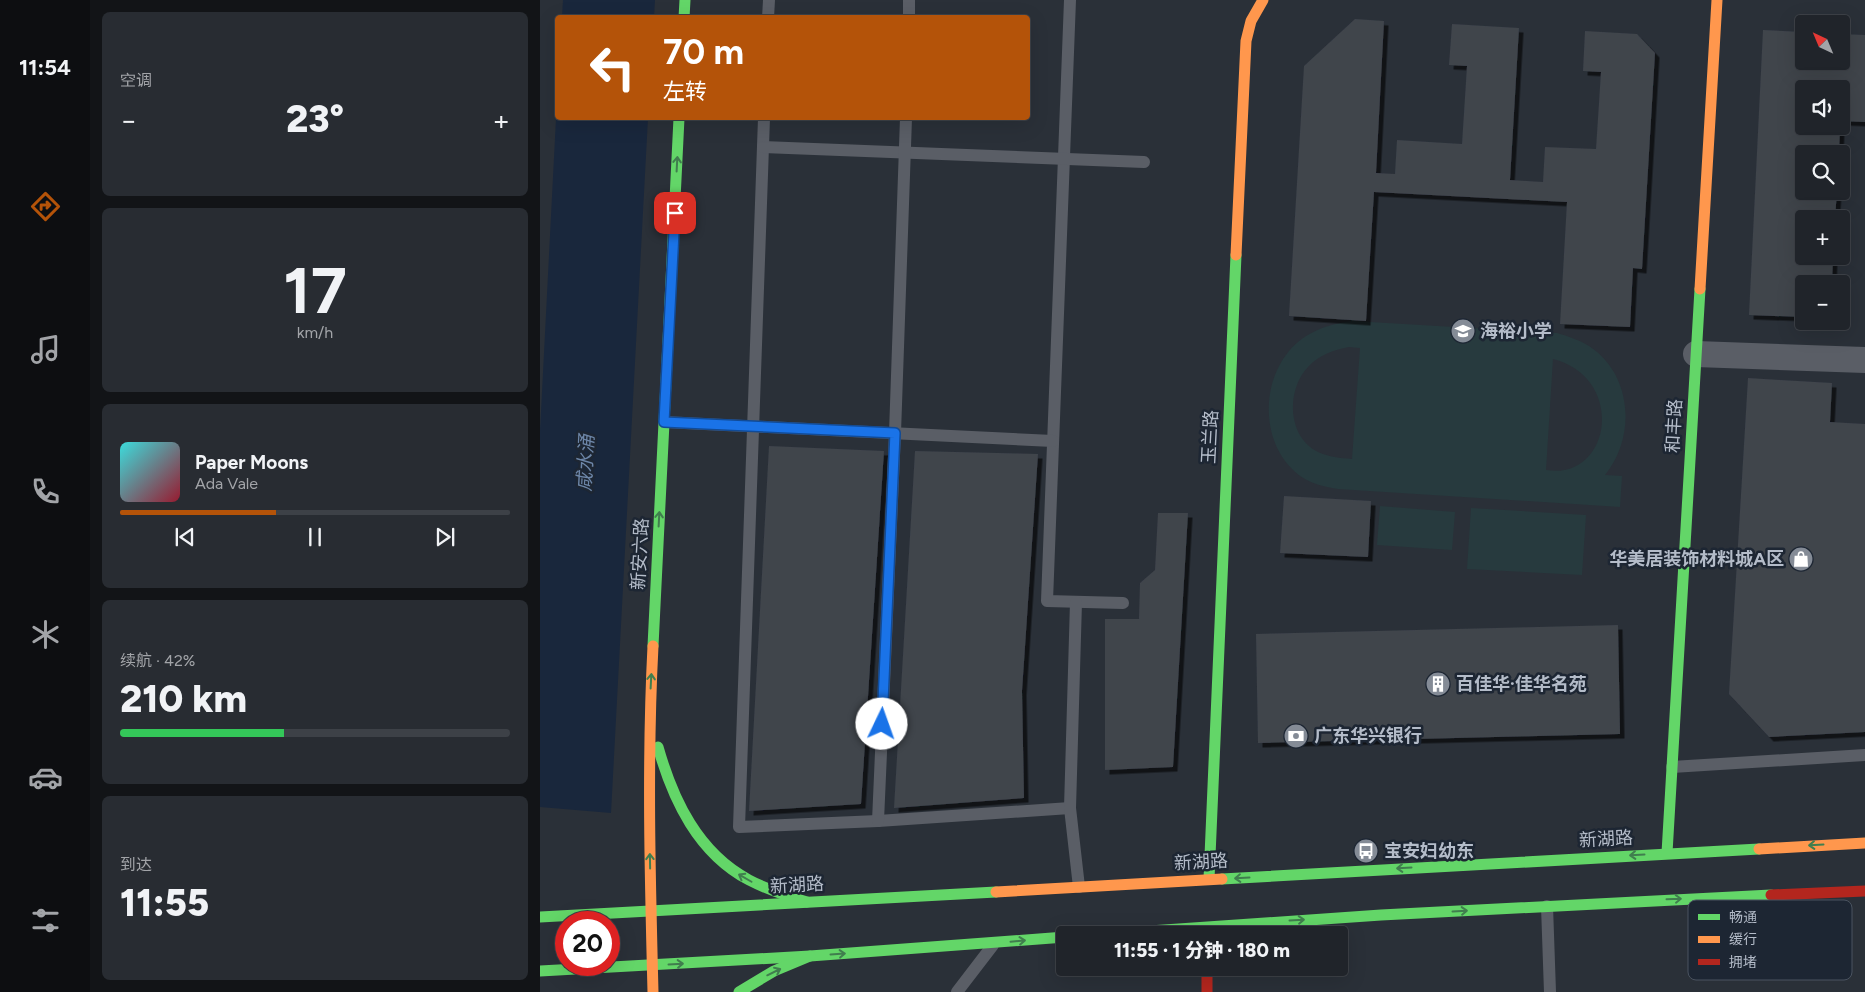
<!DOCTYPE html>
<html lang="zh">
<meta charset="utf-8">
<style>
:root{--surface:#20242a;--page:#282c32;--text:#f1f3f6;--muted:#a2a4a8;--line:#3d4147;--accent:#b45309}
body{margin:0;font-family:Figtree,"Noto Sans SC",sans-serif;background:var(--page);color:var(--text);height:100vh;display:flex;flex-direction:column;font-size:19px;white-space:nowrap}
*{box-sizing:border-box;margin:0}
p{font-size:16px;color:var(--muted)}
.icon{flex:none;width:28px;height:28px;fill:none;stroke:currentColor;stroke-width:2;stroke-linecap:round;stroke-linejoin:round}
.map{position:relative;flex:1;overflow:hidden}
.drawer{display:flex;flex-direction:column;gap:12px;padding:12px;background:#121417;width:450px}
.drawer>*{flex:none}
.top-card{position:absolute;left:15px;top:15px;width:475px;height:105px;border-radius:5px;box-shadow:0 5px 20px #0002,0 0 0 1px var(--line);background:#b45309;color:#fff;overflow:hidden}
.needle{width:32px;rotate:316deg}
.buttons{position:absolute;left:1255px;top:15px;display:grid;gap:10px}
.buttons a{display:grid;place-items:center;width:55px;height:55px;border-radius:5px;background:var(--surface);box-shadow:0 5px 20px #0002,0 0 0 1px var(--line);font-size:25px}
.speed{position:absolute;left:15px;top:911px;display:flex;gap:10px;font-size:25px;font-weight:700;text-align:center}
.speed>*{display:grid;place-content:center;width:65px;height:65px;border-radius:50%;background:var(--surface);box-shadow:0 5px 20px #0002,0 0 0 1px var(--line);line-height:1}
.speed .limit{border:8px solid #d22;background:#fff;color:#111}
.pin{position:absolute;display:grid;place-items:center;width:42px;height:42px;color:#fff;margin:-21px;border-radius:10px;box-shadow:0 2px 8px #0006}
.me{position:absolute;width:55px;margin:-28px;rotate:3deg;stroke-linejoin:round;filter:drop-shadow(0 0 4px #0008)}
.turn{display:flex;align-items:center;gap:18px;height:105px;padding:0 25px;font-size:22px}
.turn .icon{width:65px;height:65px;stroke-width:2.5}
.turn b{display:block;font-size:35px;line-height:42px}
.big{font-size:38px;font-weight:800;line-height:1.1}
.drawer .widget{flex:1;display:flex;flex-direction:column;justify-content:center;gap:8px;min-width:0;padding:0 18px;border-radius:8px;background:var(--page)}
.drawer .dial{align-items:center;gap:0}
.dial b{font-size:65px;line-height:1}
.song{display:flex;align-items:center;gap:15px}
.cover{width:60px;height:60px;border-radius:8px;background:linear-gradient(135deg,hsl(180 70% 55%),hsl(350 70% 35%))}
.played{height:5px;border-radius:2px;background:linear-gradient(90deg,var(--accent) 40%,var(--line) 40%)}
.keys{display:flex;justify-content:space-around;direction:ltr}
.heat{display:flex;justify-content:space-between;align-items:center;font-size:28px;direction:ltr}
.charge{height:8px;border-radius:4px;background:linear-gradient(90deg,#34c759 42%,var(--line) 0)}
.trip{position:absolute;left:516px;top:926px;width:292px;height:50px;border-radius:5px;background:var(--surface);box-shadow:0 5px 20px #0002,0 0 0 1px var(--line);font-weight:800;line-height:50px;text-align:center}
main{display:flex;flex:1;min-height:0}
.tab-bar{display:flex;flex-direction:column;width:90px;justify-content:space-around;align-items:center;background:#0d0e11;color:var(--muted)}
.tab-bar .icon{width:35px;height:35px}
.tab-bar .on{color:var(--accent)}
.tab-bar b{font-size:22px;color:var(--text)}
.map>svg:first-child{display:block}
.green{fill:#273a3e;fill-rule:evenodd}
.water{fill:#19273c}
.building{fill:#3f444c;filter:url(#shadow)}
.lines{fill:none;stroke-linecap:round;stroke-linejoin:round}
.lane{stroke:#5a5e66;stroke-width:12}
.street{stroke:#5a5e66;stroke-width:26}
.fast{stroke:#63d668;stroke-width:11}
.slow{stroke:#ff974d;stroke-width:11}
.jam{stroke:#b3261e;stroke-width:11}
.oneway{stroke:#407e4e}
.route-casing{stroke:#114b97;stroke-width:12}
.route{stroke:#1a73e8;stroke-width:9}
.labels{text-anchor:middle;stroke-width:5;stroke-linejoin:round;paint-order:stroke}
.poi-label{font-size:18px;font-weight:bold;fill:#b4bcc9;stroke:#1d2633;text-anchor:start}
.street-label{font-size:18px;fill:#b4bcc9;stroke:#1d2633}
.water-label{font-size:19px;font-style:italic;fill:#6d86a8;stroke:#1d2633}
.key{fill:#1d2633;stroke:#4a5360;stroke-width:1}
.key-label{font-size:14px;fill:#b4bcc9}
</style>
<main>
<nav class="tab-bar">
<b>11:54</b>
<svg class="icon on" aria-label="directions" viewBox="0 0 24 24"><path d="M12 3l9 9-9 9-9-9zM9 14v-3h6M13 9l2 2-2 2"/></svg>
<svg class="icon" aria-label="music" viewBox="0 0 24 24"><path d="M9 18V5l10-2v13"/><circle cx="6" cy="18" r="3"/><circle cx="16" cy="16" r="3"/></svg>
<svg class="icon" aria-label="phone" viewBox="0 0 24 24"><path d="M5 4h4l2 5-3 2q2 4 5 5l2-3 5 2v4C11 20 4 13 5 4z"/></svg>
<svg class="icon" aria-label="climate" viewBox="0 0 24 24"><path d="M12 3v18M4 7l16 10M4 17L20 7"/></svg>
<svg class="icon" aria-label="car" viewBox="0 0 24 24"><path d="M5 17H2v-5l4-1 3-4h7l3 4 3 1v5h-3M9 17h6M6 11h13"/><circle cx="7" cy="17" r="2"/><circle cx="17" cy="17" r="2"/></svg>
<svg class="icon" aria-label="filters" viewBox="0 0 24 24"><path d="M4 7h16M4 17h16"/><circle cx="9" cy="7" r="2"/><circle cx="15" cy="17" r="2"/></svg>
</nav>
<section class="drawer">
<div class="widget"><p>空调</p>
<div class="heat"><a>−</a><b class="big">23°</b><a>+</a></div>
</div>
<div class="widget dial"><b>17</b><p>km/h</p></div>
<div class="widget">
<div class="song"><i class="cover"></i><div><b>Paper Moons</b><p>Ada Vale</p></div></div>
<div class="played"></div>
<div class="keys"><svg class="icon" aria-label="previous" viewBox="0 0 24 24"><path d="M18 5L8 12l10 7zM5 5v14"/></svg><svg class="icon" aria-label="pause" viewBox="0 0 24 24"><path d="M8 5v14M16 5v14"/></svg><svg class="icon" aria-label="next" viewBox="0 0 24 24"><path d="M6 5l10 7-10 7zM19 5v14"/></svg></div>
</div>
<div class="widget"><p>续航 · 42%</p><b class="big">210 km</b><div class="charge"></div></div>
<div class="widget"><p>到达</p><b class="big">11:55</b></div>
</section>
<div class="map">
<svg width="1325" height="992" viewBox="0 0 1325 992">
<defs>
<filter id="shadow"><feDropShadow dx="4.5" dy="4.5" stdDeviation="0" flood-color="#0009"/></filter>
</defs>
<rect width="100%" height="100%" fill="#2a3038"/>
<!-- green -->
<g class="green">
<path d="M813,321L1017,333C1028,336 1039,340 1049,346C1093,375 1096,437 1065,475L1082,476L1080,507L798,489C787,487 775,485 765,479C722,453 718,388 749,351C765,332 788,324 813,321ZM809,347L820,348L812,459C800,458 789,457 778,452C747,437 746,390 768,367C779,355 793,350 809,347ZM1013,359C1087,378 1071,481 1006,470Z"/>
<polygon points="840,506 915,512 912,550 837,545"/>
<polygon points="931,508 1046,515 1042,575 927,569"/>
</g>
<!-- water -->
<g class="water">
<polygon points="23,0 115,0 114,17 22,17"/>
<polygon points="17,99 18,118 108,118 71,813 0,807 0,431"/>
</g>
<!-- building -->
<g class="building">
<polygon points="815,19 844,21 836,173 855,174 857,140 922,144 927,66 909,65 912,24 979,28 970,180 1003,182 1005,147 1056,149 1061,72 1043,71 1045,31 1097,34 1115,53 1102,269 1093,268 1090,327 1020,324 1027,202 834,192 826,321 749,316 764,66"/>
<polygon points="1223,30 1264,32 1264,61 1301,61 1301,34 1325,35 1325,122 1301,121 1301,89 1264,89 1264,126 1300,126 1299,154 1264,154 1264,191 1297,191 1295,219 1264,219 1264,256 1293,256 1292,284 1264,284 1264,317 1209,315"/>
<polygon points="1208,378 1292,383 1290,422 1325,424 1325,732 1229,737 1189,694"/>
<polygon points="229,446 344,451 321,804 209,811"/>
<polygon points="375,451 498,454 482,691 484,798 354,808"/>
<polygon points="744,496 831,501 828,557 740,553"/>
<polygon points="618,513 648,513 633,767 565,770 565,619 599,619 600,583 615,570"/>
<polygon points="1078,625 1080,734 718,743 716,634"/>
</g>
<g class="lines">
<!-- lane -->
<g class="lane">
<polyline points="530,0 507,601 583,603"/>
<polyline points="228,18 229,0"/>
<polyline points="369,18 369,0"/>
<polyline points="224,118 199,827 338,821 530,808"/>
<polyline points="223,147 604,162"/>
<polyline points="124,422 513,441"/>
<polyline points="536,602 530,808 539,887"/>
<polyline points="1132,767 1325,755"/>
<polyline points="338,821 355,433 366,118"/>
<polyline points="1007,906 1010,992"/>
<polyline points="417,992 453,945"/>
</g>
<!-- street -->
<polyline class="street" points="1156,354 1325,360"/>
<!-- fast -->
<g class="fast">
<polyline points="144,18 145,0"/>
<polyline points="113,646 139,118"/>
<path d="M118,747C133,800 158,853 209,880C228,890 247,896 267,902"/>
<polyline points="1127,853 1160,289"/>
<polyline points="669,879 696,255"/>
<polyline points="682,879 1219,849"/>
<polyline points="0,917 456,892"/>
<polyline points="552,935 841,915 1231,895"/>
<polyline points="0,971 270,956 525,937"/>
<polyline points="199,992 234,971 270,956"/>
</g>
<!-- slow -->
<g class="slow">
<polyline points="696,255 706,41 711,21 723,0"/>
<polyline points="1160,289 1177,0"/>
<polyline points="1219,849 1325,843"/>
<polyline points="456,892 682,879"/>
<path d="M113,992C110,876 107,761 113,646"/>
</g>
<!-- jam -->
<g class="jam">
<polyline points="1231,895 1325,891"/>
<polyline points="667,968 667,992"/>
</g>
</g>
<!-- one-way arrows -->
<defs><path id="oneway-shaft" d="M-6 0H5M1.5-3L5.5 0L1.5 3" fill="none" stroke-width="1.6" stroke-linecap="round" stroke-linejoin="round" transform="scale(1.25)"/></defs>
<g class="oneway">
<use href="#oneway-shaft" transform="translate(137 164) rotate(-87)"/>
<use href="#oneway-shaft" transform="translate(119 519) rotate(-87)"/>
<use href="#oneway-shaft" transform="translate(111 681) rotate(-87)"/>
<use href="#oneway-shaft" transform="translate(1276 845) rotate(177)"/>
<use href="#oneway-shaft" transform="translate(1097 855) rotate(177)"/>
<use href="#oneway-shaft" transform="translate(110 861) rotate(-91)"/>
<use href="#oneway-shaft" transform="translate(864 868) rotate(177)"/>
<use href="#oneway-shaft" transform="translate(205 878) rotate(-150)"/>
<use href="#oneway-shaft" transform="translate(702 878) rotate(177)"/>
<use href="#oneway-shaft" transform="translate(1134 899) rotate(-2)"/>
<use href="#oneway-shaft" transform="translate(920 911) rotate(-3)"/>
<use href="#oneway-shaft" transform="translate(757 920) rotate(-3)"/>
<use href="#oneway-shaft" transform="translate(478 941) rotate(-5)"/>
<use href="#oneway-shaft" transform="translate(298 954) rotate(-4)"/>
<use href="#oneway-shaft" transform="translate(136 964) rotate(-3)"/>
<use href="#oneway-shaft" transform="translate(234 972) rotate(-26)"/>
</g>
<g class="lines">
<defs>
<polyline id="route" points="135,213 124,422 355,433 342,724"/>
</defs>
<!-- route casing -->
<use href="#route" class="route-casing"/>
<!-- route -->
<use href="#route" class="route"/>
</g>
<!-- icons -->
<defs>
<symbol id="school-disc" viewBox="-11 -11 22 22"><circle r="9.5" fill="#848b96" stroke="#1d2633"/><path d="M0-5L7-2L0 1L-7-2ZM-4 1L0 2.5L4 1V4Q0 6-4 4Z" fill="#fff"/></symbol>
<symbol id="shop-disc" viewBox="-11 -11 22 22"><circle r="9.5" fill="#848b96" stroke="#1d2633"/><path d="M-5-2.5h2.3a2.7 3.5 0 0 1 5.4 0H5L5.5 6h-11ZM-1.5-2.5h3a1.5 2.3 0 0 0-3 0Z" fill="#fff"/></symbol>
<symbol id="building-disc" viewBox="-11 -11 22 22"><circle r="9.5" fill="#848b96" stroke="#1d2633"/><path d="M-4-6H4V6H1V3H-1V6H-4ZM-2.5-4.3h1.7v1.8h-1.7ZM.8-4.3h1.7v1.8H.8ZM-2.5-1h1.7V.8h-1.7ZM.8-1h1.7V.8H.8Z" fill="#fff"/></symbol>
<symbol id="bank-disc" viewBox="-11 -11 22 22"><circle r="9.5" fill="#848b96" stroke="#1d2633"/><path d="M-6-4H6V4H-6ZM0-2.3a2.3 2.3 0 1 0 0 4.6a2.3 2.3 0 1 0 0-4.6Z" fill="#fff"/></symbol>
<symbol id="bus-disc" viewBox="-11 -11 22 22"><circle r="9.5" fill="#848b96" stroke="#1d2633"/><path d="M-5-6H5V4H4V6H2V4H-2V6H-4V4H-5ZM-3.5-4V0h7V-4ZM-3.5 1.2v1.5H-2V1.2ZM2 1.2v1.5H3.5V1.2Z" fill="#fff"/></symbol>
</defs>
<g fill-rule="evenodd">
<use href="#school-disc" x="909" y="317" width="28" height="28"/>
<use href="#shop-disc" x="1247" y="545" width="28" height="28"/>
<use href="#building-disc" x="884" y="670" width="28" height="28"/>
<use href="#bank-disc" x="742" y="722" width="28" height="28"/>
<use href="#bus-disc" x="812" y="837" width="28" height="28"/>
</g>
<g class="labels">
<!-- poi labels -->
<g class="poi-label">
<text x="940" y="337">海裕小学</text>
<text x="1244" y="565" text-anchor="end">华美居装饰材料城A区</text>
<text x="916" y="690">百佳华·佳华名苑</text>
<text x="774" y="742">广东华兴银行</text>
<text x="844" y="857">宝安妇幼东</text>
</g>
<!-- street labels -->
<g class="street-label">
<text transform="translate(1134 426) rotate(-87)" y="6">和丰路</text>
<text transform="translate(670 437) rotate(-87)" y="6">玉兰路</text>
<text transform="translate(100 554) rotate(-87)" y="6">新安六路</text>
<text transform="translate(1066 839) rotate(-3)" y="6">新湖路</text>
<text transform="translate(661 862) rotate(-3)" y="6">新湖路</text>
<text transform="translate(257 885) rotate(-3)" y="6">新湖路</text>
</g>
<!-- water labels -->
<g class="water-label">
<text transform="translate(45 463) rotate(-87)" y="7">咸水涌</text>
</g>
</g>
<!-- legend -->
<rect x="1148" y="900" width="164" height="80" rx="8" class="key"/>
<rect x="1158" y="914" width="22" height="6" fill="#63d668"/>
<rect x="1158" y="936" width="22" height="7" fill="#ff974d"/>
<rect x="1158" y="959" width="22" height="6" fill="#b3261e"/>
<g class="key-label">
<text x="1189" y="922">畅通</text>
<text x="1189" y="944">缓行</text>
<text x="1189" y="967">拥堵</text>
</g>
</svg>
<div class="buttons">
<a><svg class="needle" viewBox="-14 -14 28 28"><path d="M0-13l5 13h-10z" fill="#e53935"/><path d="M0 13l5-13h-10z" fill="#a2a4a8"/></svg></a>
<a><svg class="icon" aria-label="sound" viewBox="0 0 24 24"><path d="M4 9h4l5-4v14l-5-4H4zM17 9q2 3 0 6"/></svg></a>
<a><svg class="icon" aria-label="search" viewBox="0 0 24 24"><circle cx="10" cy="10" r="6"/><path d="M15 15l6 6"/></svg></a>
<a>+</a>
<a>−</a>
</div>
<div class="speed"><div class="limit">20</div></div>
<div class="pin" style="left:135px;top:213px;background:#d93025"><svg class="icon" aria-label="arrive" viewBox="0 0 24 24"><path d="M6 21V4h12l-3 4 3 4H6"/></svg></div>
<svg class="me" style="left:342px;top:724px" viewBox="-20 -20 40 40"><circle r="19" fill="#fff"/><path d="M0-13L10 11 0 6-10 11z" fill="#1a73e8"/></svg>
<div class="trip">11:55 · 1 分钟 · 180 m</div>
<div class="top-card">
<div class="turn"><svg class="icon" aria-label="left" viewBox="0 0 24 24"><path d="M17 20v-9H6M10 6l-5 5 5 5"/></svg><div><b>70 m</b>左转</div></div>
</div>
</div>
</main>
